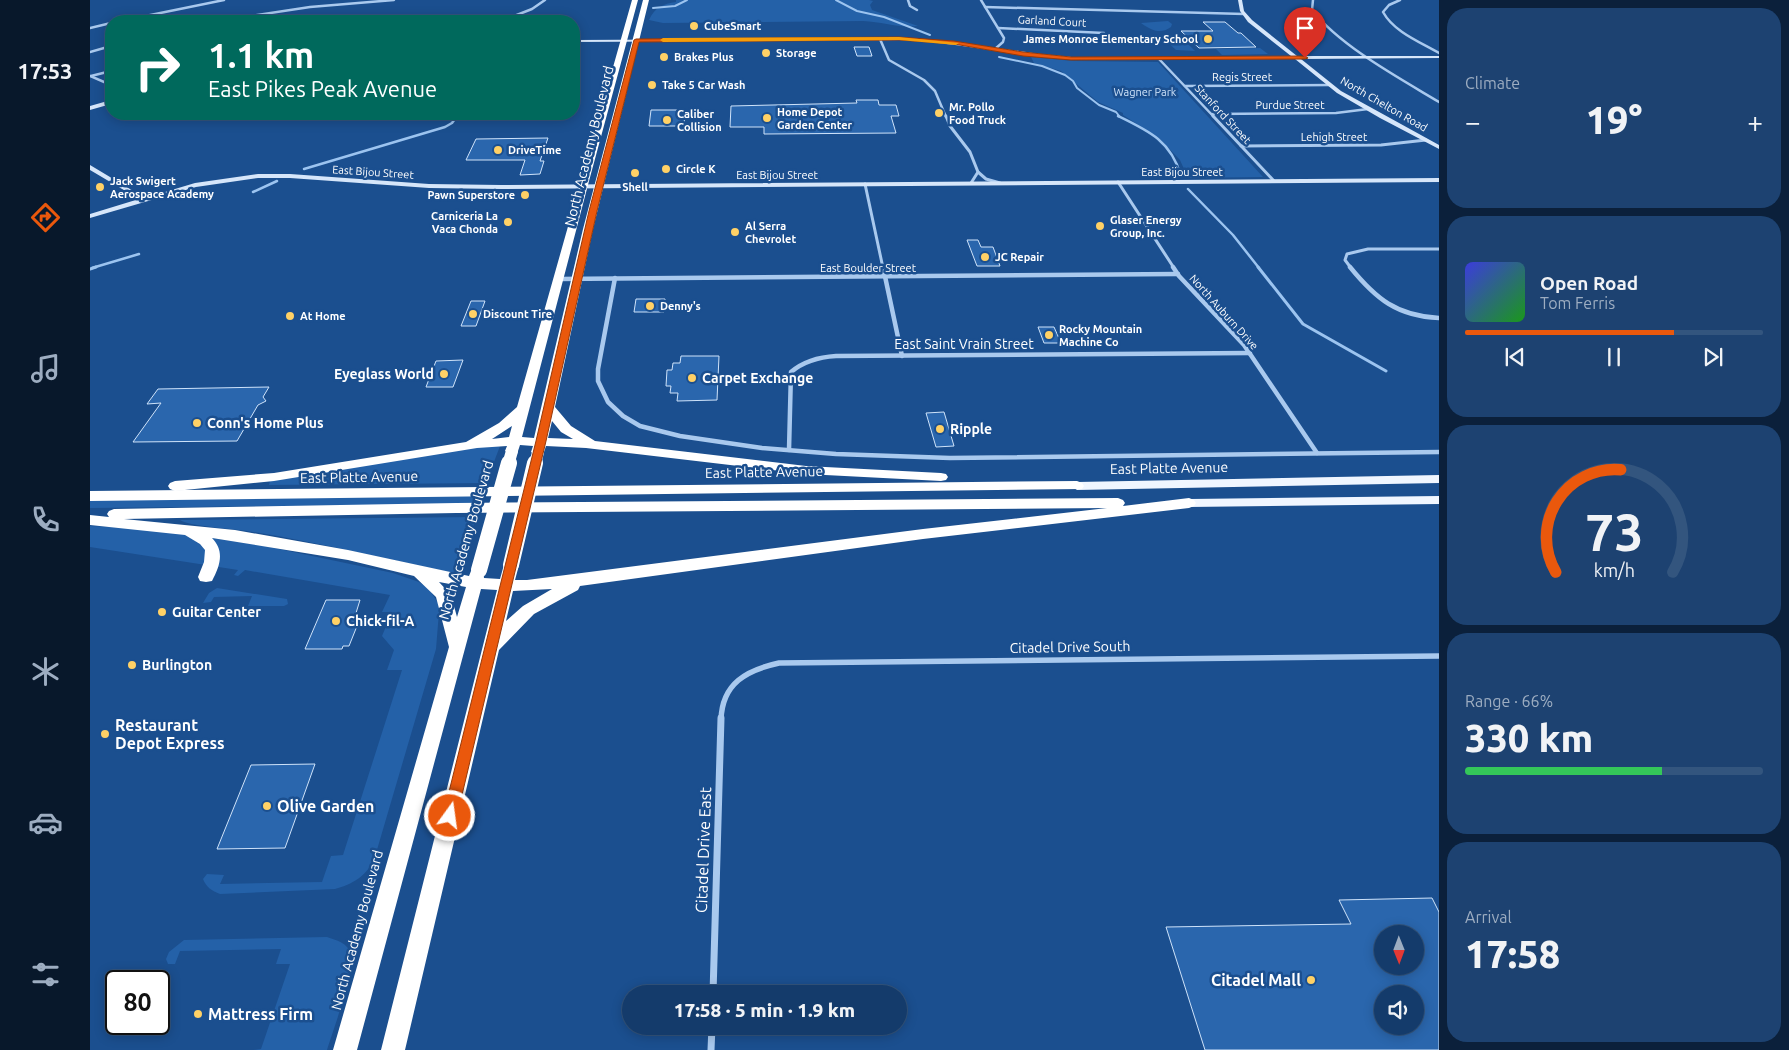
<!DOCTYPE html>
<meta charset="utf-8">
<style>
:root{--surface:#143b6b;--page:#1d4271;--text:#f1f3f6;--muted:#9dadc1;--line:#33557e;--accent:#ea580c}
body{margin:0;font-family:Ubuntu,sans-serif;background:var(--page);color:var(--text);height:100vh;display:flex;flex-direction:column;font-size:19px;white-space:nowrap}
*{box-sizing:border-box;margin:0}
p{font-size:16px;color:var(--muted)}
.icon{flex:none;width:28px;height:28px;fill:none;stroke:currentColor;stroke-width:2;stroke-linecap:round;stroke-linejoin:round}
.map{position:relative;flex:1;overflow:hidden}
.sheet{display:flex;flex-direction:column;gap:8px;padding:8px;background:#0b203b;width:350px}
.sheet>*{flex:none}
.guide{position:absolute;left:15px;top:15px;width:475px;height:105px;border-radius:20px;box-shadow:0 2px 12px #0003,0 0 0 1px var(--line);background:#00695c;color:#fff;overflow:hidden}
.needle{width:32px;rotate:179deg}
.fabs{position:absolute;left:1284px;top:925px;display:grid;gap:10px}
.fabs a{display:grid;place-items:center;width:50px;height:50px;border-radius:50%;background:var(--surface);box-shadow:0 2px 12px #0003,0 0 0 1px var(--line);font-size:25px}
.speed{position:absolute;left:15px;top:970px;display:flex;gap:10px;font-size:25px;font-weight:700;text-align:center}
.speed>*{display:grid;place-content:center;width:65px;height:65px;border-radius:50%;background:var(--surface);box-shadow:0 2px 12px #0003,0 0 0 1px var(--line);line-height:1}
.speed .limit{border:2px solid #111;border-radius:8px;background:#fff;color:#111}
.pin{position:absolute;display:grid;place-items:center;width:42px;height:42px;color:#fff;margin:-51px -21px;border-radius:50% 50% 50% 0;rotate:-45deg;box-shadow:0 0 5px #0007}
.pin .icon{rotate:45deg}
.me{position:absolute;width:55px;margin:-28px;rotate:14deg;stroke-linejoin:round;filter:drop-shadow(0 0 4px #0008)}
.turn{display:flex;align-items:center;gap:18px;height:105px;padding:0 20px;font-size:22px}
.turn .icon{width:65px;height:65px;stroke-width:2.5}
.turn b{display:block;font-size:35px;line-height:42px}
.big{font-size:38px;font-weight:800;line-height:1.1}
.sheet .card{flex:1;display:flex;flex-direction:column;justify-content:center;gap:8px;min-width:0;padding:0 18px;border-radius:20px;background:var(--page)}
.sheet .dial{align-items:center;gap:0}
.dial svg{height:130px;overflow:visible;fill:none;stroke:var(--line);stroke-width:7;stroke-linecap:round;text-anchor:middle}
.dial text{fill:var(--text);stroke:none}
.song{display:flex;align-items:center;gap:15px}
.cover{width:60px;height:60px;border-radius:8px;background:linear-gradient(135deg,hsl(240 70% 55%),hsl(120 70% 35%))}
.played{height:5px;border-radius:2px;background:linear-gradient(90deg,var(--accent) 70%,var(--line) 70%)}
.keys{display:flex;justify-content:space-around;direction:ltr}
.heat{display:flex;justify-content:space-between;align-items:center;font-size:28px;direction:ltr}
.charge{height:8px;border-radius:4px;background:linear-gradient(90deg,#34c759 66%,var(--line) 0)}
.trip{position:absolute;left:532px;top:985px;width:285px;height:50px;border-radius:25px;background:var(--surface);box-shadow:0 2px 12px #0003,0 0 0 1px var(--line);font-weight:800;line-height:50px;text-align:center}
main{display:flex;flex:1;min-height:0}
.tabs{display:flex;flex-direction:column;width:90px;justify-content:space-around;align-items:center;background:#08182b;color:var(--muted)}
.tabs .icon{width:35px;height:35px}
.tabs .on{color:var(--accent)}
.tabs b{font-size:22px;color:var(--text)}
.map>svg:first-child{display:block}
.green{fill:#2461a8}
.lines{fill:none;stroke-linecap:round;stroke-linejoin:round}
.stream-far2{stroke:#9cc4f0;stroke-width:2}
.stream-far1{stroke:#9cc4f0;stroke-width:2.5}
.stream{stroke:#9cc4f0;stroke-width:3}
.building{fill:#2a66ad;stroke:#cfe3fa;fill-rule:evenodd}
.street-far4{stroke:#a9c9ee;stroke-width:2.5}
.street-far3{stroke:#a9c9ee;stroke-width:3}
.street-far2{stroke:#a9c9ee;stroke-width:4.5}
.street-far1{stroke:#a9c9ee;stroke-width:5.5}
.street{stroke:#a9c9ee;stroke-width:7}
.secondary{fill:#d6e6fa;fill-rule:evenodd}
.primary{fill:#f0f6ff;fill-rule:evenodd}
.highway{fill:#fff;fill-rule:evenodd}
.highway-bridge-far1{stroke:#fff;stroke-width:12}
.highway-bridge{stroke:#fff;stroke-width:16}
.route{fill:#ea580c;stroke:#983908}
.slow{fill:#f59e0b}
.poi-dot{fill:#ffd166;stroke:#1b4f8f;stroke-width:2}
.labels{text-anchor:middle;stroke-width:5;stroke-linejoin:round;paint-order:stroke}
.far-street-label{font-size:11px;fill:#fff;stroke:#1b4f8f}
.far-poi-label{font-size:11px;font-weight:bold;fill:#fff;stroke:#1b4f8f;text-anchor:start}
.far-park-label{font-size:11px;fill:#cfe3fa;stroke:#1b4f8f}
.street-label{font-size:14px;fill:#fff;stroke:#1b4f8f}
.poi-label{font-size:14px;font-weight:bold;fill:#fff;stroke:#1b4f8f;text-anchor:start}
.near-poi-label{font-size:16px;font-weight:bold;fill:#fff;stroke:#1b4f8f;text-anchor:start}
.near-street-label{font-size:16px;fill:#fff;stroke:#1b4f8f}
</style>
<main>
<nav class="tabs">
<b>17:53</b>
<svg class="icon on" aria-label="directions" viewBox="0 0 24 24"><path d="M12 3l9 9-9 9-9-9zM9 14v-3h6M13 9l2 2-2 2"/></svg>
<svg class="icon" aria-label="music" viewBox="0 0 24 24"><path d="M9 18V5l10-2v13"/><circle cx="6" cy="18" r="3"/><circle cx="16" cy="16" r="3"/></svg>
<svg class="icon" aria-label="phone" viewBox="0 0 24 24"><path d="M5 4h4l2 5-3 2q2 4 5 5l2-3 5 2v4C11 20 4 13 5 4z"/></svg>
<svg class="icon" aria-label="climate" viewBox="0 0 24 24"><path d="M12 3v18M4 7l16 10M4 17L20 7"/></svg>
<svg class="icon" aria-label="car" viewBox="0 0 24 24"><path d="M5 17H2v-5l4-1 3-4h7l3 4 3 1v5h-3M9 17h6M6 11h13"/><circle cx="7" cy="17" r="2"/><circle cx="17" cy="17" r="2"/></svg>
<svg class="icon" aria-label="filters" viewBox="0 0 24 24"><path d="M4 7h16M4 17h16"/><circle cx="9" cy="7" r="2"/><circle cx="15" cy="17" r="2"/></svg>
</nav>
<div class="map">
<svg width="1349" height="1050" viewBox="0 0 1349 1050">
<rect width="100%" height="100%" fill="#1b4f8f"/>
<!-- green -->
<g class="green">
<path d="M586,0H779L783,1L780,5L782,10L828,26C808,28 793,22 773,21L573,23L559,20C565,7 573,4 586,2Z"/>
<path d="M1078,21L1082,24L1081,27C1070,35 1061,30 1051,23Z"/>
<polygon points="1073,38 1092,38 1105,51 1086,50"/>
<polygon points="1170,48 1178,54 1132,55 1126,49"/>
<polygon points="941,57 983,61 1068,62 1173,177 1098,178 1090,160 1069,138 1033,115 1033,113 1008,102 971,71 944,63"/>
<polygon points="410,446 396,483 179,485 180,481 386,447"/>
<polygon points="393,493 389,504 0,508 0,498"/>
<path d="M386,517L373,570L364,573C295,559 227,542 157,531C144,529 97,526 90,520Z"/>
<path d="M0,526L60,529L170,545L303,573L329,582L339,589L348,603L349,612L346,649L284,860C275,877 263,884 245,889L130,894C122,891 116,887 113,879L117,874L134,875L130,884L232,882L241,856L253,855L312,670H297L304,650L292,636L302,612H292L300,595L155,570L148,576L144,575L148,570L0,547Z"/>
<polygon points="127,588 197,599 198,604 194,606 158,606 162,596 124,597 121,602 113,603 119,593"/>
<path d="M237,937C246,940 258,943 261,954C265,972 243,1030 237,1050H163L171,1049L200,964H186L191,949L90,951L85,964H78L76,959L79,952L94,940Z"/>
</g>
<g class="lines">
<!-- stream-far2 -->
<g class="stream-far2">
<polyline points="746,0 767,11 794,17 840,35"/>
<polyline points="563,8 585,6 597,0"/>
<polyline points="909,57 952,66 975,75 983,81 987,88 1009,105 1026,112 1030,117"/>
<polyline points="366,117 368,114"/>
</g>
<!-- stream-far1 -->
<g class="stream-far1">
<path d="M1028,116C1059,131 1081,141 1091,176"/>
<polyline points="214,169 355,127 362,123 367,116"/>
<polyline points="1098,189 1143,235 1169,268"/>
<polyline points="163,192 187,181"/>
<polyline points="2,268 49,254"/>
</g>
<!-- stream -->
<g class="stream">
<polyline points="1168,267 1213,324 1296,371"/>
<polyline points="0,269 6,267"/>
</g>
</g>
<!-- building -->
<g class="building">
<polygon points="1113,22 1135,22 1148,33 1151,33 1166,47 1109,48 1091,31 1123,31"/>
<polygon points="764,47 779,47 782,56 767,56"/>
<polygon points="766,100 788,100 789,105 806,105 809,116 801,116 806,133 674,134 674,127 640,127 641,106 767,103"/>
<polygon points="561,110 595,110 594,126 559,126"/>
<polygon points="458,138 450,161 454,161 450,174 430,175 435,160 376,160 386,139"/>
<polygon points="877,240 888,240 891,247 903,247 910,266 887,266"/>
<polygon points="546,299 575,299 574,312 544,312"/>
<polygon points="381,301 395,301 386,326 371,326"/>
<polygon points="948,327 964,327 971,343 954,343"/>
<polygon points="591,356 629,356 627,400 587,401 588,393 580,393 581,386 576,386 577,370 582,370 583,363 590,363"/>
<polygon points="373,360 363,387 336,387 346,361"/>
<polygon points="179,387 173,397 176,401 168,405 147,441 43,442 71,403 57,404 68,389"/>
<polygon points="854,412 864,446 846,447 836,413"/>
<polygon points="236,600 270,600 262,626 267,626 259,646 253,646 252,649 215,649"/>
<polygon points="225,764 195,848 127,849 161,765"/>
<path d="M1342,898L1349,912V1050H1115L1076,927L1261,924L1249,900ZM1292,934H1325V966H1292ZM1292,994H1325V1026H1292Z"/>
</g>
<g class="lines">
<!-- street-far4 -->
<g class="street-far4">
<polyline points="818,0 820,6 827,10"/>
<polyline points="891,0 914,38 913,42 905,49"/>
<path d="M1223,0L1222,10C1250,46 1309,78 1349,102"/>
<path d="M1310,0L1299,5L1293,12C1304,32 1330,42 1349,53"/>
<polyline points="895,7 1154,14"/>
<polyline points="31,21 134,0"/>
<polyline points="128,21 220,7 304,0"/>
<polyline points="265,21 316,18 420,17"/>
<polyline points="411,21 442,9 455,0"/>
<polyline points="0,28 21,23"/>
<polyline points="908,28 1014,33"/>
<polyline points="790,39 799,60 834,80 845,91 856,117"/>
<polyline points="0,52 21,46"/>
<polyline points="1069,59 1124,117"/>
<polyline points="0,76 21,85"/>
<polyline points="1,76 21,71"/>
<polyline points="1095,86 1240,85"/>
<polyline points="1122,114 1246,113 1278,109"/>
</g>
<!-- street-far3 -->
<g class="street-far3">
<polyline points="856,116 860,126 880,152 888,172 896,179 910,183"/>
<polyline points="1123,116 1184,181"/>
<polyline points="1151,146 1291,145 1336,140"/>
<polyline points="1028,182 1084,268"/>
<polyline points="881,183 888,172"/>
<polyline points="775,184 793,268"/>
<polyline points="1261,268 1255,260 1257,254 1278,249 1349,249"/>
</g>
<!-- street-far2 -->
<g class="street-far2">
<polyline points="793,267 812,356"/>
<polyline points="1083,267 1089,276 1154,345 1227,453"/>
<path d="M1260,267C1286,299 1307,316 1349,318"/>
<polyline points="525,278 508,369 508,381 518,402 533,416 550,426 590,436 672,448 746,454 860,458 1349,452"/>
<polyline points="468,279 1088,274"/>
<path d="M699,450L701,372C714,361 729,357 746,356L1160,353"/>
</g>
<!-- street-far1 -->
<path class="street-far1" d="M631,720C632,683 657,670 689,663L1349,656"/>
<!-- street -->
<g class="street">
<polyline points="623,994 631,718"/>
<polyline points="621,1050 622,1026"/>
</g>
<!-- secondary -->
<g class="secondary">
<polygon points="1148,0 1152,0 1154,11 1162,20 1207,56 1349,56 1349,58 1211,59 1251,91 1349,145 1349,149 1290,118 1247,93 1205,59 992,60 950,57 865,45 822,40 484,42 484,40 822,38 865,42 950,54 992,58 1201,56 1158,22 1150,11"/>
<polygon points="21,100 21,104 0,110 0,106"/>
<polygon points="0,165 55,198 105,183 168,174 200,174 339,184 411,185 1349,178 1349,182 411,189 339,188 200,178 168,178 106,187 0,218 0,214 49,199 0,170"/>
</g>
<!-- primary -->
<g class="primary">
<polygon points="1349,475 1349,483 987,490 981,486 987,482"/>
<polygon points="1349,496 1349,504 1099,507 1093,503 1099,499"/>
</g>
<!-- highway -->
<g class="highway">
<path d="M542,0H548L499,181L432,437L444,438L493,229L553,0H559L503,229L465,407L481,426L505,441L716,466L851,473L856,474L858,477L856,480L851,481L716,474L496,448L456,446L453,455L448,456L441,452L443,446L430,445L427,454L422,455L415,451L417,446L387,448L184,481L85,491L80,489L78,486L80,483L85,481L184,473L376,442L409,423L427,407ZM462,421L471,432L483,439L458,438ZM422,426L419,437L402,439Z"/>
<polygon points="987,481 992,483 994,486 992,489 0,501 0,491"/>
<path d="M1028,498L1033,500L1035,503L1033,506L1099,498L1104,500L1106,503L1104,506L1099,508L833,539L490,586L488,590L444,614L409,650L315,1050H291L407,590L391,589L267,1050H243L359,647L346,597L324,576L258,560L122,538C135,551 130,566 122,581L116,582L110,581L108,577L114,562L115,550L110,544L95,535L0,525V515L19,517L17,514L19,511L24,509L366,503ZM1017,508L833,529L437,580H425L429,565L427,561L421,560L415,561L410,579L394,578L393,571L387,570L381,571L379,576L258,550L145,530L34,519L366,513ZM349,582L376,587L367,617L361,595ZM462,589L433,606L416,621L423,591Z"/>
</g>
<!-- highway-bridge-far1 -->
<g class="highway-bridge-far1">
<polyline points="418,465 422,451"/>
<polyline points="445,465 448,452"/>
</g>
<!-- highway-bridge -->
<g class="highway-bridge">
<polyline points="421,565 445,463"/>
<polyline points="389,570 419,463"/>
</g>
</g>
<!-- route -->
<polygon class="route" points="809,37 864,41 933,52 981,57 1215,56 1218,58 1215,59 981,60 933,56 864,44 809,40 549,42 507,211 456,441 367,816 365,821 360,823 355,821 353,816 446,441 499,211 544,40 546,39"/>
<!-- slow -->
<polygon class="slow" points="809,37 869,43 866,45 809,40 573,42 570,40 573,38"/>
<!-- markers -->
<g class="poi-dot">
<circle cx="604" cy="26" r="5"/>
<circle cx="1118" cy="39" r="5"/>
<circle cx="676" cy="53" r="5"/>
<circle cx="574" cy="57" r="5"/>
<circle cx="562" cy="85" r="5"/>
<circle cx="849" cy="113" r="5"/>
<circle cx="677" cy="118" r="5"/>
<circle cx="577" cy="120" r="5"/>
<circle cx="408" cy="150" r="5"/>
<circle cx="576" cy="169" r="5"/>
<circle cx="545" cy="173" r="5"/>
<circle cx="10" cy="187" r="5"/>
<circle cx="435" cy="195" r="5"/>
<circle cx="418" cy="222" r="5"/>
<circle cx="1010" cy="226" r="5"/>
<circle cx="645" cy="232" r="5"/>
<circle cx="895" cy="257" r="5"/>
<circle cx="560" cy="306" r="5"/>
<circle cx="383" cy="314" r="5"/>
<circle cx="200" cy="316" r="5"/>
<circle cx="959" cy="335" r="5"/>
<circle cx="354" cy="374" r="5"/>
<circle cx="602" cy="378" r="5"/>
<circle cx="107" cy="423" r="5"/>
<circle cx="850" cy="429" r="5"/>
<circle cx="72" cy="612" r="5"/>
<circle cx="246" cy="621" r="5"/>
<circle cx="42" cy="665" r="5"/>
<circle cx="15" cy="734" r="5"/>
<circle cx="177" cy="806" r="5"/>
<circle cx="1221" cy="980" r="5"/>
<circle cx="108" cy="1014" r="5"/>
</g>
<g class="labels">
<!-- far-street labels -->
<g class="far-street-label">
<text transform="translate(962 21) rotate(3)" y="4">Garland Court</text>
<text x="1152" y="81">Regis Street</text>
<text transform="translate(1294 104) rotate(30)" y="4">North Chelton Road</text>
<text x="1200" y="109">Purdue Street</text>
<text transform="translate(1133 114) rotate(47)" y="4">Stanford Street</text>
<text x="1244" y="141">Lehigh Street</text>
<text transform="translate(283 172) rotate(4)" y="4">East Bijou Street</text>
<text x="1092" y="176">East Bijou Street</text>
<text x="687" y="179">East Bijou Street</text>
<text x="778" y="272">East Boulder Street</text>
<text transform="translate(1134 312) rotate(48)" y="4">North Auburn Drive</text>
</g>
<!-- far-poi labels -->
<g class="far-poi-label">
<text x="614" y="30">CubeSmart</text>
<text x="1108" y="43" text-anchor="end">James Monroe Elementary School</text>
<text x="686" y="57">Storage</text>
<text x="584" y="61">Brakes Plus</text>
<text x="572" y="89">Take 5 Car Wash</text>
<text x="859" y="111">Mr. Pollo<tspan x="859" dy="13">Food Truck</tspan></text>
<text x="687" y="116">Home Depot<tspan x="687" dy="13">Garden Center</tspan></text>
<text x="587" y="118">Caliber<tspan x="587" dy="13">Collision</tspan></text>
<text x="418" y="154">DriveTime</text>
<text x="586" y="173">Circle K</text>
<text x="20" y="185">Jack Swigert<tspan x="20" dy="13">Aerospace Academy</tspan></text>
<text x="545" y="191" text-anchor="middle">Shell</text>
<text x="425" y="199" text-anchor="end">Pawn Superstore</text>
<text x="408" y="220" text-anchor="end">Carniceria La<tspan x="408" dy="13">Vaca Chonda</tspan></text>
<text x="1020" y="224">Glaser Energy<tspan x="1020" dy="13">Group, Inc.</tspan></text>
<text x="655" y="230">Al Serra<tspan x="655" dy="13">Chevrolet</tspan></text>
<text x="905" y="261">JC Repair</text>
<text x="570" y="310">Denny's</text>
<text x="393" y="318">Discount Tire</text>
<text x="210" y="320">At Home</text>
<text x="969" y="333">Rocky Mountain<tspan x="969" dy="13">Machine Co</tspan></text>
</g>
<!-- far-park labels -->
<g class="far-park-label">
<text x="1055" y="96">Wagner Park</text>
</g>
<!-- street labels -->
<g class="street-label">
<text transform="translate(499 146) rotate(-76)" y="5">North Academy Boulevard</text>
<text x="874" y="349">East Saint Vrain Street</text>
<text transform="translate(1079 468) rotate(-1)" y="5">East Platte Avenue</text>
<text transform="translate(674 472) rotate(-1)" y="5">East Platte Avenue</text>
<text transform="translate(269 477) rotate(-1)" y="5">East Platte Avenue</text>
<text transform="translate(376 540) rotate(-74)" y="5">North Academy Boulevard</text>
<text transform="translate(980 647) rotate(-1)" y="5">Citadel Drive South</text>
<text transform="translate(267 930) rotate(-75)" y="5">North Academy Boulevard</text>
</g>
<!-- poi labels -->
<g class="poi-label">
<text x="344" y="379" text-anchor="end">Eyeglass World</text>
<text x="612" y="383">Carpet Exchange</text>
<text x="117" y="428">Conn's Home Plus</text>
<text x="860" y="434">Ripple</text>
<text x="82" y="617">Guitar Center</text>
<text x="256" y="626">Chick-fil-A</text>
<text x="52" y="670">Burlington</text>
</g>
<!-- near-poi labels -->
<g class="near-poi-label">
<text x="25" y="731">Restaurant<tspan x="25" dy="18">Depot Express</tspan></text>
<text x="187" y="812">Olive Garden</text>
<text x="1211" y="986" text-anchor="end">Citadel Mall</text>
<text x="118" y="1020">Mattress Firm</text>
</g>
<!-- near-street labels -->
<g class="near-street-label">
<text transform="translate(613 850) rotate(-88)" y="6">Citadel Drive East</text>
</g>
</g>
</svg>
<div class="fabs">
<a><svg class="needle" viewBox="-14 -14 28 28"><path d="M0-13l5 13h-10z" fill="#e53935"/><path d="M0 13l5-13h-10z" fill="#9dadc1"/></svg></a>
<a><svg class="icon" aria-label="sound" viewBox="0 0 24 24"><path d="M4 9h4l5-4v14l-5-4H4zM17 9q2 3 0 6"/></svg></a>
</div>
<div class="speed"><div class="limit">80</div></div>
<div class="pin" style="left:1215px;top:58px;background:#d93025"><svg class="icon" aria-label="arrive" viewBox="0 0 24 24"><path d="M6 21V4h12l-3 4 3 4H6"/></svg></div>
<svg class="me" style="left:360px;top:816px" viewBox="-20 -20 40 40"><circle r="17" fill="#ea580c" stroke="#fff" stroke-width="3"/><path d="M0-11L8 9 0 5-8 9z" fill="#fff"/></svg>
<div class="trip">17:58 · 5 min · 1.9 km</div>
<div class="guide">
<div class="turn"><svg class="icon" aria-label="right" viewBox="0 0 24 24"><path d="M7 20v-9h11M14 6l5 5-5 5"/></svg><div><b>1.1 km</b>East Pikes Peak Avenue</div></div>
</div>
</div>
<section class="sheet">
<div class="card"><p>Climate</p>
<div class="heat"><a>−</a><b class="big">19°</b><a>+</a></div>
</div>
<div class="card">
<div class="song"><i class="cover"></i><div><b>Open Road</b><p>Tom Ferris</p></div></div>
<div class="played"></div>
<div class="keys"><svg class="icon" aria-label="previous" viewBox="0 0 24 24"><path d="M18 5L8 12l10 7zM5 5v14"/></svg><svg class="icon" aria-label="pause" viewBox="0 0 24 24"><path d="M8 5v14M16 5v14"/></svg><svg class="icon" aria-label="next" viewBox="0 0 24 24"><path d="M6 5l10 7-10 7zM19 5v14"/></svg></div>
</div>
<div class="card dial"><svg viewBox="0 0 100 80">
<path d="M14 69A42 42 0 1 1 86 69"/>
<path d="M14 69A42 42 0 0 1 54 6" stroke="#ea580c"/>
<text x="50" y="56" font-size="32" font-weight="700">73</text>
<text x="50" y="72" font-size="11">km/h</text>
</svg></div>
<div class="card"><p>Range · 66%</p><b class="big">330 km</b><div class="charge"></div></div>
<div class="card"><p>Arrival</p><b class="big">17:58</b></div>
</section>
</main>
